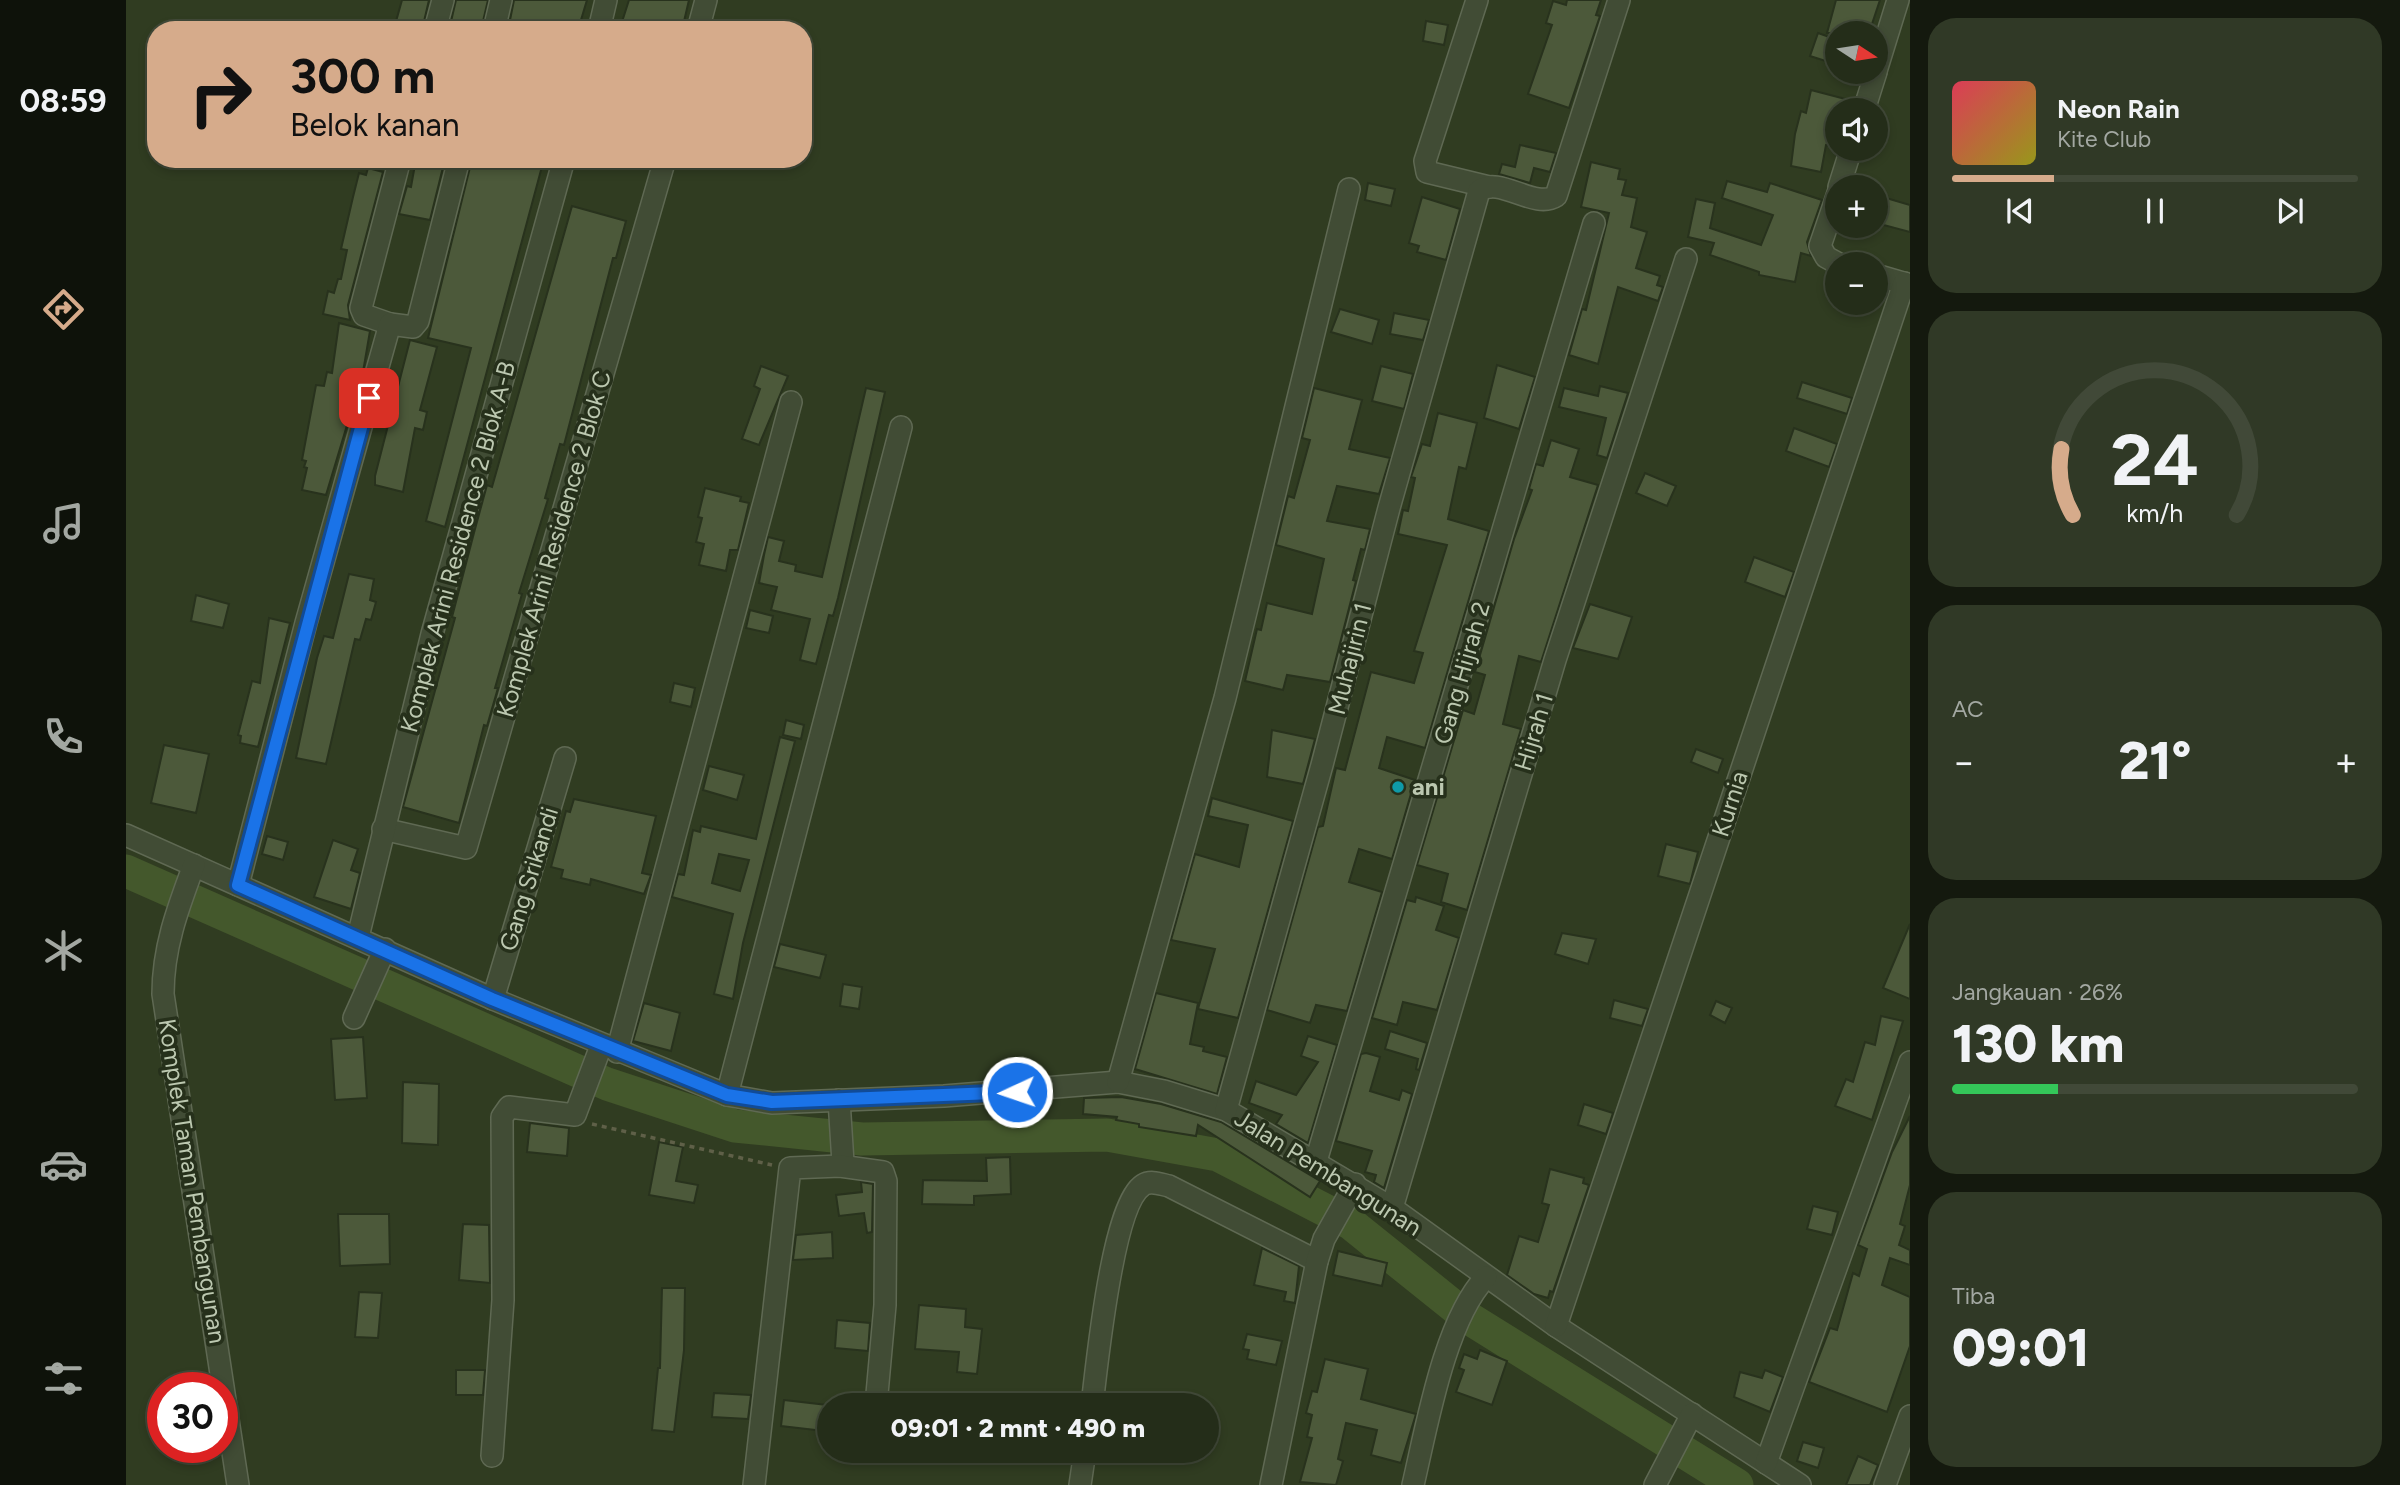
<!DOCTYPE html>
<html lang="id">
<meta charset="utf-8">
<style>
:root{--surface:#242d19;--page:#303926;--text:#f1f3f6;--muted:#a3a8a2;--line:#414938;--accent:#d6ab8b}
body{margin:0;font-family:Figtree,sans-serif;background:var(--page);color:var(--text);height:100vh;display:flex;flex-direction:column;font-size:26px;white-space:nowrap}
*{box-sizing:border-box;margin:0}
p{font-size:23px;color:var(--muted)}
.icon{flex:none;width:38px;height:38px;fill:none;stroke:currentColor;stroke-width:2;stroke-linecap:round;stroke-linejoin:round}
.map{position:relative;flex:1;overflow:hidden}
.details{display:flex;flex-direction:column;gap:18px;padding:18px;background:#14190e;width:490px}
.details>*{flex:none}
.guide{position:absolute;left:21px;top:21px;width:665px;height:147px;border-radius:28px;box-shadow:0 4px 10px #0003,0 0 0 2px var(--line);background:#d6ab8b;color:#111;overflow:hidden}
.needle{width:46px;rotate:102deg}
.controls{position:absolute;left:1699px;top:21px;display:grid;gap:14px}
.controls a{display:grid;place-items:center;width:63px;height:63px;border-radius:50%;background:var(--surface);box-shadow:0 4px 10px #0003,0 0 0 2px var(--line);font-size:35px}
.speed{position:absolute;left:21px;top:1372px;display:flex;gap:14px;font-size:35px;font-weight:700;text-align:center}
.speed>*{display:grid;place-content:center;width:91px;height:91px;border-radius:50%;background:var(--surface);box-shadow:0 4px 10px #0003,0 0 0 2px var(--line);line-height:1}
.speed .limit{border:10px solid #d22;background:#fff;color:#111}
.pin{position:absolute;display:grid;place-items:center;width:60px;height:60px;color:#fff;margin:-30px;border-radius:14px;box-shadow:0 4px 10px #0006}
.me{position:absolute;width:77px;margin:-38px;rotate:267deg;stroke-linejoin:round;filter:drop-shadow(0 0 5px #0008)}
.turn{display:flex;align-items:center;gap:24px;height:147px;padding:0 28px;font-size:32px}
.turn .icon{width:91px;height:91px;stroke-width:2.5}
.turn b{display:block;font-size:49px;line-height:60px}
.big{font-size:52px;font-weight:800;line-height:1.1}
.details .widget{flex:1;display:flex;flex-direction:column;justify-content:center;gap:10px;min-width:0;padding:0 24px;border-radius:28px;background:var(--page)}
.details .dial{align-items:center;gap:0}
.dial svg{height:182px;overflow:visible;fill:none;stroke:var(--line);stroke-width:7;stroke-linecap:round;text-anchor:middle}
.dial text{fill:var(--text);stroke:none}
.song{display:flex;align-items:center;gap:21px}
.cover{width:84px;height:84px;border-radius:10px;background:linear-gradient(135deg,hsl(350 70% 55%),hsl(60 70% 35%))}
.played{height:7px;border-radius:4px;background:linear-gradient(90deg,var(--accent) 25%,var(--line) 25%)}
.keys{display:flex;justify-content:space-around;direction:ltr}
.heat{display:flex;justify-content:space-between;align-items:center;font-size:38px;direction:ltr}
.charge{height:10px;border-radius:5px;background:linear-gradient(90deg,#34c759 26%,var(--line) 0)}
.trip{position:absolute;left:691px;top:1393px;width:402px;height:70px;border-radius:35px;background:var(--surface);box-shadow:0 4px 10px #0003,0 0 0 2px var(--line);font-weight:800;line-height:70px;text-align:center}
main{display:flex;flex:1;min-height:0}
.tabs{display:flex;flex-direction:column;width:126px;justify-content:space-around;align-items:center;background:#0e120a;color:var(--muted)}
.tabs .icon{width:49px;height:49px}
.tabs .active{color:var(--accent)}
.tabs b{font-size:32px;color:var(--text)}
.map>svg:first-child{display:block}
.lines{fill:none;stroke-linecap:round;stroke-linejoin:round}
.river{stroke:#44582c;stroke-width:33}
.building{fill:#4c593a;stroke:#28321d;stroke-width:2;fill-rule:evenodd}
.street-casing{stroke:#5f6953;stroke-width:24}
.path{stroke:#5f6048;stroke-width:3.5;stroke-dasharray:5 5;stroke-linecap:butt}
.street{stroke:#414c35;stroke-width:21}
.route-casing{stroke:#114b97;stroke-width:18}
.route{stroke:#1a73e8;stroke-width:12}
.culture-dot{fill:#0f9aa8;stroke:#26301b;stroke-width:2.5}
.labels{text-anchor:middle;stroke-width:7;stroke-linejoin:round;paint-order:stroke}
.street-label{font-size:24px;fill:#bcc8b0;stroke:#26301b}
.poi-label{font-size:24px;font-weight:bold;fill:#bcc8b0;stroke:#26301b;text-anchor:start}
</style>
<main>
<nav class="tabs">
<b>08:59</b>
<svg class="icon active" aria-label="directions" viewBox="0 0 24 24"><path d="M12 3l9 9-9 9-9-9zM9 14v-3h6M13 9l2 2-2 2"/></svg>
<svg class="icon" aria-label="music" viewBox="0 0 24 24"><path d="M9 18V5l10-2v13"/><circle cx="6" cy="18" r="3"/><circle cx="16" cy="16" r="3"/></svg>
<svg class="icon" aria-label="phone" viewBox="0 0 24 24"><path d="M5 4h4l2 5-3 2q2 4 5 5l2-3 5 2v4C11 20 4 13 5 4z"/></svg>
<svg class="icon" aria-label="climate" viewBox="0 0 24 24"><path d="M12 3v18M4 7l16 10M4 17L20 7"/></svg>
<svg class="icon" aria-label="car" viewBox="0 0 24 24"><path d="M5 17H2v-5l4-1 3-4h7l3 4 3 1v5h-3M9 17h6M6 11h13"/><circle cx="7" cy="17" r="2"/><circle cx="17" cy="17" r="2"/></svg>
<svg class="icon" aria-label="filters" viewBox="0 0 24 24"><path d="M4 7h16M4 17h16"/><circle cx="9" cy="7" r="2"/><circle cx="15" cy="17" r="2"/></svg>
</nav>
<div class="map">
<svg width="1784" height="1485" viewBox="0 0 1784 1485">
<rect width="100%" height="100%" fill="#303c21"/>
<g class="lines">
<!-- river -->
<polyline class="river" points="0,871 481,1084 609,1126 736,1139 981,1135 1092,1155 1224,1223 1341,1317 1611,1485"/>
</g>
<!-- building -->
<g class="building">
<polygon points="276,0 303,0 296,30 269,25"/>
<polygon points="330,0 362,0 355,30 323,30"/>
<polygon points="388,0 461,0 452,30 421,30 401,25 401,30 382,30"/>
<polygon points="503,0 563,0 556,30 510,30 495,25"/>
<polygon points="1441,0 1475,0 1470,15 1474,16 1443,108 1402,94 1426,25 1420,23 1427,1 1440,5"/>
<polygon points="1710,0 1754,0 1743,33 1701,33"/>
<polygon points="1300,21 1322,25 1318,45 1297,41"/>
<polygon points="1692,33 1712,40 1712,65 1684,56"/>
<polygon points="1685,90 1727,101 1725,110 1712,110 1712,148 1700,145 1695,172 1665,166 1669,134 1675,111 1680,113"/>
<polygon points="1394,145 1430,153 1424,172 1408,168 1404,183 1373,174 1376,164 1389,167"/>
<polygon points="290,159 319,159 304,220 273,214 281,186 285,187"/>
<polygon points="346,159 418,159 319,527 300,521 345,348 302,338"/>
<polygon points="1465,162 1494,169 1492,179 1500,180 1496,195 1511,198 1505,227 1521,232 1510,268 1534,276 1531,285 1537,287 1532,301 1492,287 1472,364 1443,355 1456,309 1460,310 1483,213 1455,207"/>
<polygon points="242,168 257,172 222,305 224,320 197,314 202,291 208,293 212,279 215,279 221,250 215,249 227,197 233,173 240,175"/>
<polygon points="1601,181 1641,192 1644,183 1696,200 1681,242 1685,256 1675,253 1669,282 1633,275 1633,272 1584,255 1588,243 1562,237 1570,199 1589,203 1584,228 1635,245 1647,215 1596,198"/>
<polygon points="1242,183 1269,189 1265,206 1239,200"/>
<polygon points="1750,195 1784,205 1784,232 1750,223"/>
<polygon points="1296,197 1334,209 1320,260 1291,252 1293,246 1283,243"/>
<polygon points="446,206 500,221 490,258 487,258 438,445 434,444 419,498 422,499 393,593 396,594 369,688 372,688 361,726 358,725 333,823 277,807 329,618 326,617 349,529 361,485 366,487"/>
<polygon points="1214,309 1253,320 1246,344 1205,332"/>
<polygon points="1268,313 1303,320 1297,340 1264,334"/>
<polygon points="213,323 244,331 237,372 200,495 176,490 181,468 178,467 180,461 176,460 190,385 198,386 201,372 206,373"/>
<polygon points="284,340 311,347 294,410 301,412 297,430 289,428 277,492 249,485 249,476"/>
<polygon points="1371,365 1409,377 1393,429 1358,418"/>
<polygon points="635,366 662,376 633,445 616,439 634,389 628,386"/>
<polygon points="1255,366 1287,374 1278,409 1246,401"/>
<polygon points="1676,382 1726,398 1721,414 1671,398"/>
<polygon points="1474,386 1502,393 1481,458 1471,455 1480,418 1433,407 1438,388 1472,396"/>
<polygon points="740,388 759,392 712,598 707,616 703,615 690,664 674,660 684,619 645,610 651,587 633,583 638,555 642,537 658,541 653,561 670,565 669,571 696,577"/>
<polygon points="1188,388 1236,400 1223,449 1264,458 1253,494 1211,486 1201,521 1244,529 1239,550 1235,549 1227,580 1230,581 1204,682 1161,675 1157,690 1119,681 1131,629 1135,630 1141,603 1186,614 1198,559 1150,545 1162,496 1168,498 1184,440 1176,438"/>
<polygon points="1312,413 1351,423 1340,469 1333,467 1322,519 1363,531 1299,748 1261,737 1253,768 1289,780 1266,859 1233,849 1223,882 1256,892 1221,1011 1190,1005 1184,1023 1141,1010 1192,827 1197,826 1210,768 1219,770 1245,672 1288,683 1297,653 1288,651 1321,545 1272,534 1277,510 1282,511 1289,478 1285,477 1296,444 1304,446"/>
<polygon points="1668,428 1711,444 1703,467 1660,451"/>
<polygon points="1425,440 1453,449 1444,477 1472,485 1415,662 1393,656 1377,724 1395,729 1341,910 1315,902 1322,874 1291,865 1337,710 1348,714 1359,675 1349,672 1388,539 1406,490 1403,489 1410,464 1417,466"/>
<polygon points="1519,473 1550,486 1541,506 1510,493"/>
<polygon points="579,488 615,497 614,501 623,503 612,550 604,550 600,571 573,565 578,544 570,542 576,518 572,517"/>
<polygon points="1628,557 1668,572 1659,597 1619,582"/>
<polygon points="223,574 248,579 244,600 250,602 245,620 240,619 234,640 229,639 200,764 170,758 191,658 198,636 207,638"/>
<polygon points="70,595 103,604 97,628 65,621"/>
<polygon points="1464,604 1506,617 1492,659 1447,648"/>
<polygon points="624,610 647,616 643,633 620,628"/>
<polygon points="143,618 164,623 132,747 114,743 115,736 112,735 126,681 134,683"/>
<polygon points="548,683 569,688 565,707 544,702"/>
<polygon points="660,720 678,725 675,739 657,735"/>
<polygon points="1146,730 1189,739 1177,784 1141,777"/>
<path d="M654,737L669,741L617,943L607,999L588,994L607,914L546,897L552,874L558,875L567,830L574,832L575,826L630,839ZM593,854L623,860L614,891L586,883Z"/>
<polygon points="38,745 83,754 70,813 25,803"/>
<polygon points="1570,749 1597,759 1592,773 1565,762"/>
<polygon points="583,766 618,775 611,800 577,790"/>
<polygon points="1086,798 1167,821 1112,1018 1072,1009 1089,949 1045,940 1069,854 1113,867 1122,825 1082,816"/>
<polygon points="448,799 530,816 516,873 525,875 518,894 465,879 464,885 435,878 437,870 425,867 440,811 444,812"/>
<polygon points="141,836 162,842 157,860 136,854"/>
<polygon points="207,840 232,849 225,870 234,873 225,909 188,897"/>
<polygon points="1540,844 1572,852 1564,884 1532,876"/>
<polygon points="1290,897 1318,906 1310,930 1333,938 1311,1010 1277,1002 1271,1025 1246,1018 1281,900 1289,902"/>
<polygon points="1784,924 1784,999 1757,988"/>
<polygon points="1436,933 1470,939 1462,964 1429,954"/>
<polygon points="654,944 700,955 694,978 648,967"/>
<polygon points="717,984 736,987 733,1009 714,1006"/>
<polygon points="1030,993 1072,1003 1064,1044 1078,1047 1077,1051 1101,1057 1091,1094 1009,1069"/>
<polygon points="1488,1000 1522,1009 1516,1026 1484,1018"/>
<polygon points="1590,1001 1606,1008 1599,1023 1584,1015"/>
<polygon points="518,1003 554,1013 545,1051 507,1041"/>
<polygon points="1755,1016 1777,1021 1746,1120 1709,1106 1720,1079 1727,1082 1739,1042 1749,1045"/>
<polygon points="1264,1031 1301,1043 1293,1070 1290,1069 1292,1059 1259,1049"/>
<polygon points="1182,1036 1211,1045 1182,1143 1150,1124 1156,1115 1123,1103 1130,1081 1170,1095 1192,1062 1175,1056"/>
<polygon points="237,1037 241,1098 209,1100 205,1039"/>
<polygon points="1240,1053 1254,1057 1244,1091 1273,1100 1276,1090 1286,1094 1258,1188 1248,1182 1250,1175 1239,1172 1246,1151 1210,1141 1235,1054"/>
<polygon points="277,1082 313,1084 312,1145 276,1143"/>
<polygon points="995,1097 1035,1104 1095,1122 1194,1181 1184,1197 1072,1125 1070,1136 1013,1127 1013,1124 990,1120 991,1117 957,1114 958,1098"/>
<polygon points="1458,1104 1487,1113 1480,1134 1452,1125"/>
<polygon points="1784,1116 1784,1185 1774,1224 1779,1226 1773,1245 1784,1250 1784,1265 1764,1258 1756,1285 1784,1297 1784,1346 1761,1412 1683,1382 1704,1328 1711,1330 1727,1273 1733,1276 1741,1249 1732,1245 1766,1152"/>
<polygon points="404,1123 443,1128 441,1156 401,1152"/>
<polygon points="533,1142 557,1147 550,1181 572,1185 568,1203 523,1195"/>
<polygon points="884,1157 885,1194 848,1196 848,1205 796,1204 797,1180 861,1181 860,1158"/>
<polygon points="1424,1169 1458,1178 1457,1183 1463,1185 1427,1292 1424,1291 1422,1298 1408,1294 1381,1275 1393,1236 1412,1242 1423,1205 1416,1203"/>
<polygon points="735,1182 747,1184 746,1232 741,1233 738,1213 713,1216 710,1195 736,1192"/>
<polygon points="1687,1206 1712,1212 1706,1235 1681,1229"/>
<polygon points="212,1214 263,1214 264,1264 214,1266"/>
<polygon points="337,1224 363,1225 364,1283 333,1280"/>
<polygon points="706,1232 707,1258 667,1260 670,1235"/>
<polygon points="1136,1248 1173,1266 1169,1303 1158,1301 1160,1292 1128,1285"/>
<polygon points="1212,1251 1261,1263 1256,1286 1207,1275"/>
<polygon points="536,1288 559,1288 558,1350 548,1432 526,1430 532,1368 534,1368"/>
<polygon points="233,1292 256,1293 252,1338 229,1337"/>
<polygon points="793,1305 840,1309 839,1327 856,1329 851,1374 831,1372 833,1352 789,1349"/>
<polygon points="711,1320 744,1323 742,1351 709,1348"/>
<polygon points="1121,1334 1156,1341 1150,1365 1121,1359 1123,1350 1117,1349"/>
<polygon points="1354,1350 1381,1361 1366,1405 1330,1392 1338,1370 1333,1368 1338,1354 1351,1359"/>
<polygon points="1199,1359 1242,1369 1235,1399 1290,1414 1275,1463 1245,1455 1251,1430 1220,1423 1212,1459 1217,1461 1210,1485 1174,1482 1186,1438 1181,1437 1186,1415 1180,1413 1186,1391 1191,1392"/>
<polygon points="330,1370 359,1370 357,1395 330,1395"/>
<polygon points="1639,1370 1657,1377 1644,1412 1608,1397 1614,1372 1636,1378"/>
<polygon points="588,1393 625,1395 622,1419 586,1417"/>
<polygon points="658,1400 701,1405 698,1431 655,1426"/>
<polygon points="1677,1442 1698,1448 1692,1468 1671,1461"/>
<polygon points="1732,1456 1752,1465 1744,1485 1720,1485"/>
</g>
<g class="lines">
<defs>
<g id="street">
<polyline points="1351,0 1299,161 1301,172 1363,187"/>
<polyline points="309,30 317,0"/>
<polyline points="368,30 375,0"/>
<polyline points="473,30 480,0"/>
<polyline points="572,30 580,0"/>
<polyline points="1750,71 1772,0"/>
<polyline points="1738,110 1750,72"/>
<polyline points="1713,187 1725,149"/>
<polyline points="1712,193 1694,246 1700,257 1713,264"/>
<polyline points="1750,275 1784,285"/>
<polyline points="264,324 238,315 235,308 274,159"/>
<polyline points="257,829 340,848 539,159"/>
<polyline points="0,835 367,999 601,1095 646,1103 818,1096 992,1082 1038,1091 1100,1110 1266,1208 1430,1326 1674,1485"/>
<path d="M68,865C52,908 37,947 37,994L112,1485"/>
<polyline points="112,885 180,623 264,324 287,327 292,321 333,159"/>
<polyline points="232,937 306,634 438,159"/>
<polyline points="367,999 439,758"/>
<polyline points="228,1018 259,949"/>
<polyline points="491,1052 665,402"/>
<polyline points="992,1082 1099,698 1223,189"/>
<polyline points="601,1095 775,427"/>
<polyline points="713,1100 717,1163 714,1166"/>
<path d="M1100,1110L1196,765L1263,508L1353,191C1373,175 1408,210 1430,196L1493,0"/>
<polyline points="1190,1161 1468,223"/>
<polyline points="1266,1208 1429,660 1560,259"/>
<polyline points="1430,1326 1778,283"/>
<path d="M966,1405C971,1365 986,1205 1017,1185C1025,1180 1034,1184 1043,1186L1191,1261"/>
<polyline points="366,1456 377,1300 376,1117 383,1107 449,1115 475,1046"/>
<polyline points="1640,1463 1784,1062"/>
<polyline points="628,1485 664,1168 714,1166 757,1172 760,1181 759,1305 750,1405"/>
<polyline points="954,1485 959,1451"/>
<polyline points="1145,1485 1191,1261 1198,1239 1229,1184"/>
<path d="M1287,1485C1301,1425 1319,1320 1360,1277"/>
<polyline points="1529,1485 1566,1414"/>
<polyline points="1759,1485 1784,1416"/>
</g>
</defs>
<!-- street casing -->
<use href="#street" class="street-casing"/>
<!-- path -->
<polyline class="path" points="466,1124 646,1165"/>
<!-- street -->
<use href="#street" class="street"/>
</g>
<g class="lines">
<defs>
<polyline id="route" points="243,398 112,885 366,999 601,1095 646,1102 891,1092"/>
</defs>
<!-- route casing -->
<use href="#route" class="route-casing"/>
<!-- route -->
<use href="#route" class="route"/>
</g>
<!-- markers -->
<circle class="culture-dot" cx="1272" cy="787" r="7"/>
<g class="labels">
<!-- street labels -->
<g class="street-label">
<text transform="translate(428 544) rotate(-74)" y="8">Komplek Arini Residence 2 Blok C</text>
<text transform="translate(332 547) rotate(-75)" y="8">Komplek Arini Residence 2 Blok A-B</text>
<text transform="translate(1224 659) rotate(-76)" y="8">Muhajirin 1</text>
<text transform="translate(1336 673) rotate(-74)" y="8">Gang Hijrah 2</text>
<text transform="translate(1408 732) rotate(-73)" y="8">Hijrah 1</text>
<text transform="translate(1604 804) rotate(-72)" y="8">Kurnia</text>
<text transform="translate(403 879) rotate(-73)" y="8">Gang Srikandi</text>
<text transform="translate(1202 1173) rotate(32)" y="8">Jalan Pembangunan</text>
<text transform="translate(66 1181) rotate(81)" y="8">Komplek Taman Pembangunan</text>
</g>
<!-- poi labels -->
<g class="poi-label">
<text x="1286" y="795">ani</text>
</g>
</g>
</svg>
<div class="controls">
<a><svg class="needle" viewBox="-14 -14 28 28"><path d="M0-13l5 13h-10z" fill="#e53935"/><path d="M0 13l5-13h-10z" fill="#a3a8a2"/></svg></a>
<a><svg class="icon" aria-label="sound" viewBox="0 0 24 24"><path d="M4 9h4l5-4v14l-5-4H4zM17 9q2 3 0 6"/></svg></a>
<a>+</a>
<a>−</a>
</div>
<div class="speed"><div class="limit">30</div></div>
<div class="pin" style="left:243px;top:398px;background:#d93025"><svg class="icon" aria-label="arrive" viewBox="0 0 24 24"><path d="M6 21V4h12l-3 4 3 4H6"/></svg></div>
<svg class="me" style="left:891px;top:1092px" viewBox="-20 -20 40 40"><circle r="17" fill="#1a73e8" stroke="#fff" stroke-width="3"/><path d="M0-11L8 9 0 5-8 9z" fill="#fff"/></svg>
<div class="trip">09:01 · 2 mnt · 490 m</div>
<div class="guide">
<div class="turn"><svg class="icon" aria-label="right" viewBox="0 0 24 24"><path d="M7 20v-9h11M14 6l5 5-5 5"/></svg><div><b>300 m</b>Belok kanan</div></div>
</div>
</div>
<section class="details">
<div class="widget">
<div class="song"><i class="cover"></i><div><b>Neon Rain</b><p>Kite Club</p></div></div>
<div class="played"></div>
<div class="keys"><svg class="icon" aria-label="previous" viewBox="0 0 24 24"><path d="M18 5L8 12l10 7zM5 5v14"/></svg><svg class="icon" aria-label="pause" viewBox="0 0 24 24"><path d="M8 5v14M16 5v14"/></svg><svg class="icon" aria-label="next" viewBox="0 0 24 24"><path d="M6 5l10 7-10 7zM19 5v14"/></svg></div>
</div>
<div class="widget dial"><svg viewBox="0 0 100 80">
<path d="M14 69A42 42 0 1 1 86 69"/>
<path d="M14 69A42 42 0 0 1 9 40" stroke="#d6ab8b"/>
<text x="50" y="56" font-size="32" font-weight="700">24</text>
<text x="50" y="72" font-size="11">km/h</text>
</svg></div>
<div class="widget"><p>AC</p>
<div class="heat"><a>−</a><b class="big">21°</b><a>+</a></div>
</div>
<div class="widget"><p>Jangkauan · 26%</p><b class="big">130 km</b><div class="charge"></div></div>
<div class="widget"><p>Tiba</p><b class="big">09:01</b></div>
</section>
</main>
